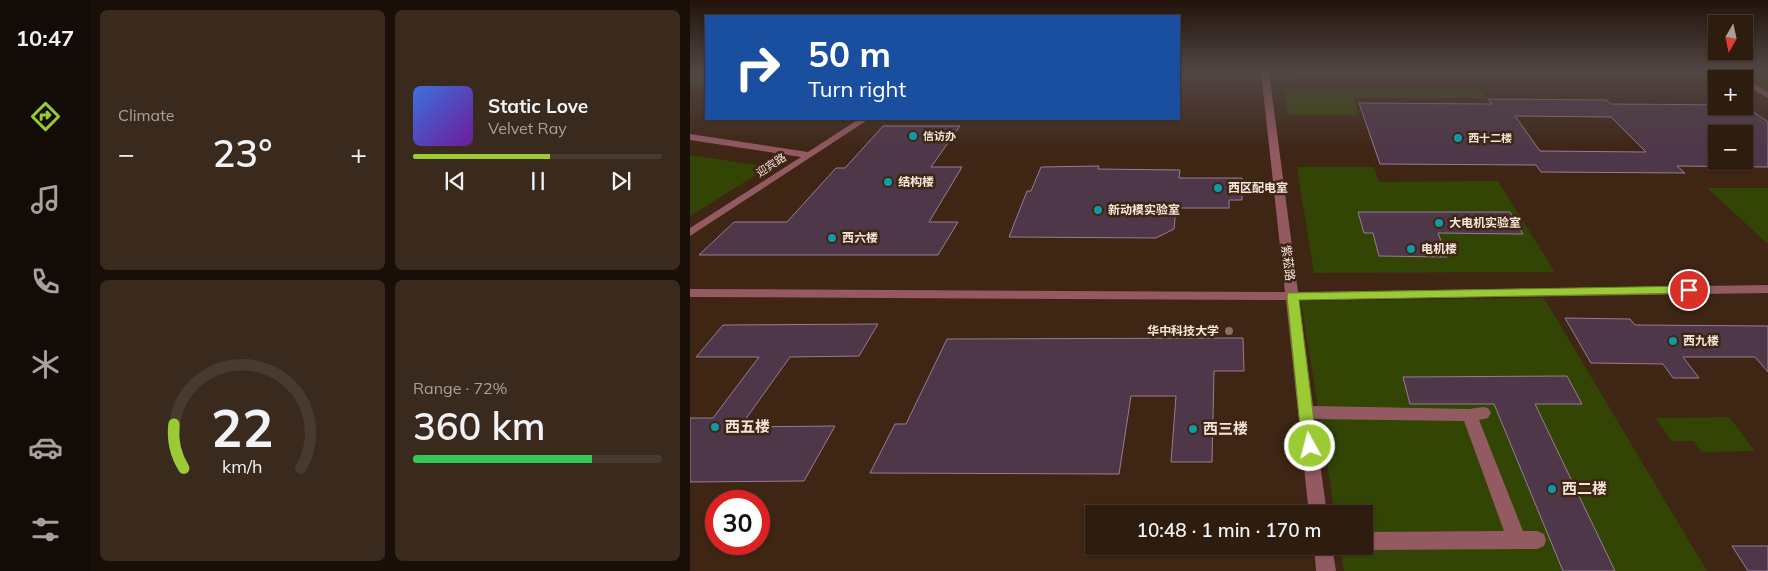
<!DOCTYPE html>
<meta charset="utf-8">
<style>
:root{--surface:#2e1c0f;--page:#3a291d;--text:#f1f3f6;--muted:#a7a19e;--line:#493a2f;--accent:#9acb34}
body{margin:0;font-family:Mulish,"Noto Sans SC",sans-serif;background:var(--page);color:var(--text);height:100vh;display:flex;flex-direction:column;font-size:19px;white-space:nowrap}
*{box-sizing:border-box;margin:0}
p{font-size:16px;color:var(--muted)}
.icon{flex:none;width:28px;height:28px;fill:none;stroke:currentColor;stroke-width:2;stroke-linecap:round;stroke-linejoin:round}
.map{position:relative;flex:1;overflow:hidden}
.side{display:flex;flex-direction:column;gap:10px;padding:10px;background:#190f08;width:600px}
.side>*{flex:none}
.hud{position:absolute;left:15px;top:15px;width:475px;height:105px;border-radius:0px;box-shadow:0 1px 4px #0004,0 0 0 1px var(--line);background:#1a4fa0;color:#fff;overflow:hidden}
.needle{width:32px;rotate:189deg}
.tools{position:absolute;left:1018px;top:15px;display:grid;gap:10px}
.tools a{display:grid;place-items:center;width:45px;height:45px;border-radius:0px;background:var(--surface);box-shadow:0 1px 4px #0004,0 0 0 1px var(--line);font-size:25px}
.speed{position:absolute;left:15px;top:490px;display:flex;gap:10px;font-size:25px;font-weight:700;text-align:center}
.speed>*{display:grid;place-content:center;width:65px;height:65px;border-radius:50%;background:var(--surface);box-shadow:0 1px 4px #0004,0 0 0 1px var(--line);line-height:1}
.speed .limit{border:8px solid #d22;background:#fff;color:#111}
.pin{position:absolute;display:grid;place-items:center;width:42px;height:42px;color:#fff;margin:-21px;border:2px solid #fff;border-radius:50%;box-shadow:0 1px 5px #0007}
.me{position:absolute;width:55px;margin:-28px;rotate:353deg;stroke-linejoin:round;filter:drop-shadow(0 0 4px #0008)}
.turn{display:flex;align-items:center;gap:18px;height:105px;padding:0 20px;font-size:22px}
.turn .icon{width:65px;height:65px;stroke-width:2.5}
.turn b{display:block;font-size:35px;line-height:42px}
.big{font-size:38px;font-weight:600;line-height:1.1}
.side .tile{flex:1;display:flex;flex-direction:column;justify-content:center;gap:8px;min-width:0;padding:0 18px;border-radius:8px;background:var(--page)}
.side .dial{align-items:center;gap:0}
.dial svg{height:130px;overflow:visible;fill:none;stroke:var(--line);stroke-width:7;stroke-linecap:round;text-anchor:middle}
.dial text{fill:var(--text);stroke:none}
.song{display:flex;align-items:center;gap:15px}
.cover{width:60px;height:60px;border-radius:8px;background:linear-gradient(135deg,hsl(220 70% 55%),hsl(280 70% 35%))}
.played{height:5px;border-radius:2px;background:linear-gradient(90deg,var(--accent) 55%,var(--line) 55%)}
.keys{display:flex;justify-content:space-around;direction:ltr}
.heat{display:flex;justify-content:space-between;align-items:center;font-size:28px;direction:ltr}
.charge{height:8px;border-radius:4px;background:linear-gradient(90deg,#34c759 72%,var(--line) 0)}
.side .tiles{flex:1;display:grid;gap:10px;grid-template-columns:repeat(2,1fr)}
.trip{position:absolute;left:395px;top:505px;width:288px;height:50px;border-radius:0px;background:var(--surface);box-shadow:0 1px 4px #0004,0 0 0 1px var(--line);font-weight:600;line-height:50px;text-align:center}
main{display:flex;flex:1;min-height:0}
.tabs{display:flex;flex-direction:column;width:90px;justify-content:space-around;align-items:center;background:#120b06;color:var(--muted)}
.tabs .icon{width:35px;height:35px}
.tabs .selected{color:var(--accent)}
.tabs b{font-size:22px;color:var(--text)}
.map>svg:first-child{display:block}
.green{fill:#334505}
.building{fill:#4f374a;stroke:#987c92;fill-rule:evenodd}
.lines{fill:none;stroke-linecap:round;stroke-linejoin:round}
.minor{fill:#945a62;fill-rule:evenodd}
.route{fill:#9acb34;stroke:#648422}
.culture-dot{fill:#0f9aa8;stroke:#3e2514;stroke-width:2}
.education-dot{fill:#8d6e63;stroke:#3e2514;stroke-width:2}
.labels{text-anchor:middle;stroke-width:5;stroke-linejoin:round;paint-order:stroke}
.far-poi-label{font-size:11px;font-weight:bold;fill:#f6e5db;stroke:#3e2514;text-anchor:start}
.far-street-label{font-size:11px;fill:#f6e5db;stroke:#3e2514}
.poi-label{font-size:12px;font-weight:bold;fill:#f6e5db;stroke:#3e2514;text-anchor:start}
.street-label{font-size:12px;fill:#f6e5db;stroke:#3e2514}
.near-poi-label{font-size:15px;font-weight:bold;fill:#f6e5db;stroke:#3e2514;text-anchor:start}
</style>
<main>
<nav class="tabs">
<b>10:47</b>
<svg class="icon selected" aria-label="directions" viewBox="0 0 24 24"><path d="M12 3l9 9-9 9-9-9zM9 14v-3h6M13 9l2 2-2 2"/></svg>
<svg class="icon" aria-label="music" viewBox="0 0 24 24"><path d="M9 18V5l10-2v13"/><circle cx="6" cy="18" r="3"/><circle cx="16" cy="16" r="3"/></svg>
<svg class="icon" aria-label="phone" viewBox="0 0 24 24"><path d="M5 4h4l2 5-3 2q2 4 5 5l2-3 5 2v4C11 20 4 13 5 4z"/></svg>
<svg class="icon" aria-label="climate" viewBox="0 0 24 24"><path d="M12 3v18M4 7l16 10M4 17L20 7"/></svg>
<svg class="icon" aria-label="car" viewBox="0 0 24 24"><path d="M5 17H2v-5l4-1 3-4h7l3 4 3 1v5h-3M9 17h6M6 11h13"/><circle cx="7" cy="17" r="2"/><circle cx="17" cy="17" r="2"/></svg>
<svg class="icon" aria-label="filters" viewBox="0 0 24 24"><path d="M4 7h16M4 17h16"/><circle cx="9" cy="7" r="2"/><circle cx="15" cy="17" r="2"/></svg>
</nav>
<section class="side">
<div class="tiles">
<div class="tile"><p>Climate</p>
<div class="heat"><a>−</a><b class="big">23°</b><a>+</a></div>
</div>
<div class="tile">
<div class="song"><i class="cover"></i><div><b>Static Love</b><p>Velvet Ray</p></div></div>
<div class="played"></div>
<div class="keys"><svg class="icon" aria-label="previous" viewBox="0 0 24 24"><path d="M18 5L8 12l10 7zM5 5v14"/></svg><svg class="icon" aria-label="pause" viewBox="0 0 24 24"><path d="M8 5v14M16 5v14"/></svg><svg class="icon" aria-label="next" viewBox="0 0 24 24"><path d="M6 5l10 7-10 7zM19 5v14"/></svg></div>
</div>
<div class="tile dial"><svg viewBox="0 0 100 80">
<path d="M14 69A42 42 0 1 1 86 69"/>
<path d="M14 69A42 42 0 0 1 8 42" stroke="#9acb34"/>
<text x="50" y="56" font-size="32" font-weight="700">22</text>
<text x="50" y="72" font-size="11">km/h</text>
</svg></div>
<div class="tile"><p>Range · 72%</p><b class="big">360 km</b><div class="charge"></div></div>
</div>
</section>
<div class="map">
<svg width="1078" height="571" viewBox="0 0 1078 571">
<rect width="100%" height="100%" fill="#3e2514"/>
<!-- green -->
<g class="green">
<polygon points="0,72 16,72 16,85 11,87 0,86"/>
<polygon points="603,72 1078,72 1078,90 1059,78 604,78"/>
<polygon points="594,89 791,90 796,98 664,98 668,115 598,115"/>
<polygon points="0,155 79,167 0,216"/>
<polygon points="607,167 684,167 689,182 808,181 865,272 624,273"/>
<polygon points="1017,188 1078,188 1078,244"/>
<polygon points="854,298 1017,571 654,571 650,546 674,546 674,514 645,514 611,301"/>
<polygon points="1039,417 1065,451 1012,452 1004,441 981,441 966,418"/>
</g>
<!-- building -->
<g class="building">
<path d="M798,99L916,100L921,104L1054,105L1078,122V167L987,166L995,173L851,172L846,165L690,164L669,103L802,104ZM825,116L921,117L956,152L850,151ZM1026,134H1054V161H1026Z"/>
<polygon points="193,126 270,126 241,167 272,167 239,222 268,222 248,255 9,255 44,222 97,222 146,168 155,168"/>
<polygon points="409,166 408,169 490,170 489,178 552,178 552,200 539,200 539,208 486,208 484,229 466,238 319,237 337,191 341,191 351,167"/>
<polygon points="668,212 820,212 833,234 748,233 757,257 689,256 683,233 674,233"/>
<polygon points="875,318 940,319 945,325 1078,326 1078,372 1065,357 993,357 1009,378 983,378 973,364 901,363"/>
<polygon points="188,324 169,356 100,357 50,427 145,426 114,481 0,482 0,418 23,418 69,357 6,357 33,325"/>
<polygon points="553,338 554,371 524,371 522,462 481,462 486,396 441,396 429,474 180,473 205,424 216,424 257,339"/>
<polygon points="877,376 892,404 845,404 925,571 873,571 804,404 720,404 713,377"/>
<polygon points="1042,546 1078,546 1078,571 1058,571"/>
</g>
<g class="lines">
<!-- minor -->
<g class="minor">
<polygon points="571,72 579,72 608,292 1078,285 1078,293 609,300 623,406 779,409 793,407 798,408 801,413 798,418 789,420 833,531 847,531 854,534 856,540 854,546 847,549 674,550 667,546 674,546 674,532 814,531 774,421 624,419 637,514 619,514 596,300 0,297 0,289 595,292"/>
<polygon points="1055,81 1061,81 1078,92 1078,98 1055,85"/>
<polygon points="169,119 179,119 0,236 0,228 111,157 0,140 0,134 118,152"/>
<polygon points="624,546 642,546 646,571 626,571"/>
</g>
</g>
<!-- sky -->
<linearGradient id="sky" x2="0" y2="1"><stop stop-color="#22140b"/><stop offset="0.47" stop-color="#524645"/><stop offset="1" stop-color="#524645" stop-opacity="0"/></linearGradient>
<rect width="1078" height="152" fill="url(#sky)"/>
<!-- route -->
<polygon class="route" points="999,286 1003,288 1003,293 609,300 627,446 625,451 620,453 614,451 612,446 597,296 598,293"/>
<!-- markers -->
<g class="culture-dot">
<circle cx="223" cy="136" r="5"/>
<circle cx="768" cy="138" r="5"/>
<circle cx="198" cy="182" r="5"/>
<circle cx="528" cy="188" r="5"/>
<circle cx="408" cy="210" r="5"/>
<circle cx="749" cy="223" r="5"/>
<circle cx="142" cy="238" r="5"/>
<circle cx="721" cy="249" r="5"/>
<circle cx="983" cy="341" r="5"/>
<circle cx="25" cy="427" r="5"/>
<circle cx="503" cy="429" r="5"/>
<circle cx="862" cy="489" r="5"/>
</g>
<circle class="education-dot" cx="539" cy="331" r="5"/>
<g class="labels">
<!-- far-poi labels -->
<g class="far-poi-label">
<text x="233" y="140">信访办</text>
<text x="778" y="142">西十二楼</text>
</g>
<!-- far-street labels -->
<g class="far-street-label">
<text transform="translate(81 165) rotate(-33)" y="4">迎宾路</text>
</g>
<!-- poi labels -->
<g class="poi-label">
<text x="208" y="186">结构楼</text>
<text x="538" y="192">西区配电室</text>
<text x="418" y="214">新动模实验室</text>
<text x="759" y="227">大电机实验室</text>
<text x="152" y="242">西六楼</text>
<text x="731" y="253">电机楼</text>
<text x="529" y="335" text-anchor="end">华中科技大学</text>
<text x="993" y="345">西九楼</text>
</g>
<!-- street labels -->
<g class="street-label">
<text transform="translate(598 263) rotate(83)" y="4">紫菘路</text>
</g>
<!-- near-poi labels -->
<g class="near-poi-label">
<text x="35" y="432">西五楼</text>
<text x="513" y="434">西三楼</text>
<text x="872" y="494">西二楼</text>
</g>
</g>
</svg>
<div class="tools">
<a><svg class="needle" viewBox="-14 -14 28 28"><path d="M0-13l5 13h-10z" fill="#e53935"/><path d="M0 13l5-13h-10z" fill="#a7a19e"/></svg></a>
<a>+</a>
<a>−</a>
</div>
<div class="speed"><div class="limit">30</div></div>
<div class="pin" style="left:999px;top:290px;background:#d93025"><svg class="icon" aria-label="arrive" viewBox="0 0 24 24"><path d="M6 21V4h12l-3 4 3 4H6"/></svg></div>
<svg class="me" style="left:620px;top:446px" viewBox="-20 -20 40 40"><circle r="17" fill="#9acb34" stroke="#fff" stroke-width="3"/><path d="M0-11L8 9 0 5-8 9z" fill="#fff"/></svg>
<div class="trip">10:48 · 1 min · 170 m</div>
<div class="hud">
<div class="turn"><svg class="icon" aria-label="right" viewBox="0 0 24 24"><path d="M7 20v-9h11M14 6l5 5-5 5"/></svg><div><b>50 m</b>Turn right</div></div>
</div>
</div>
</main>
